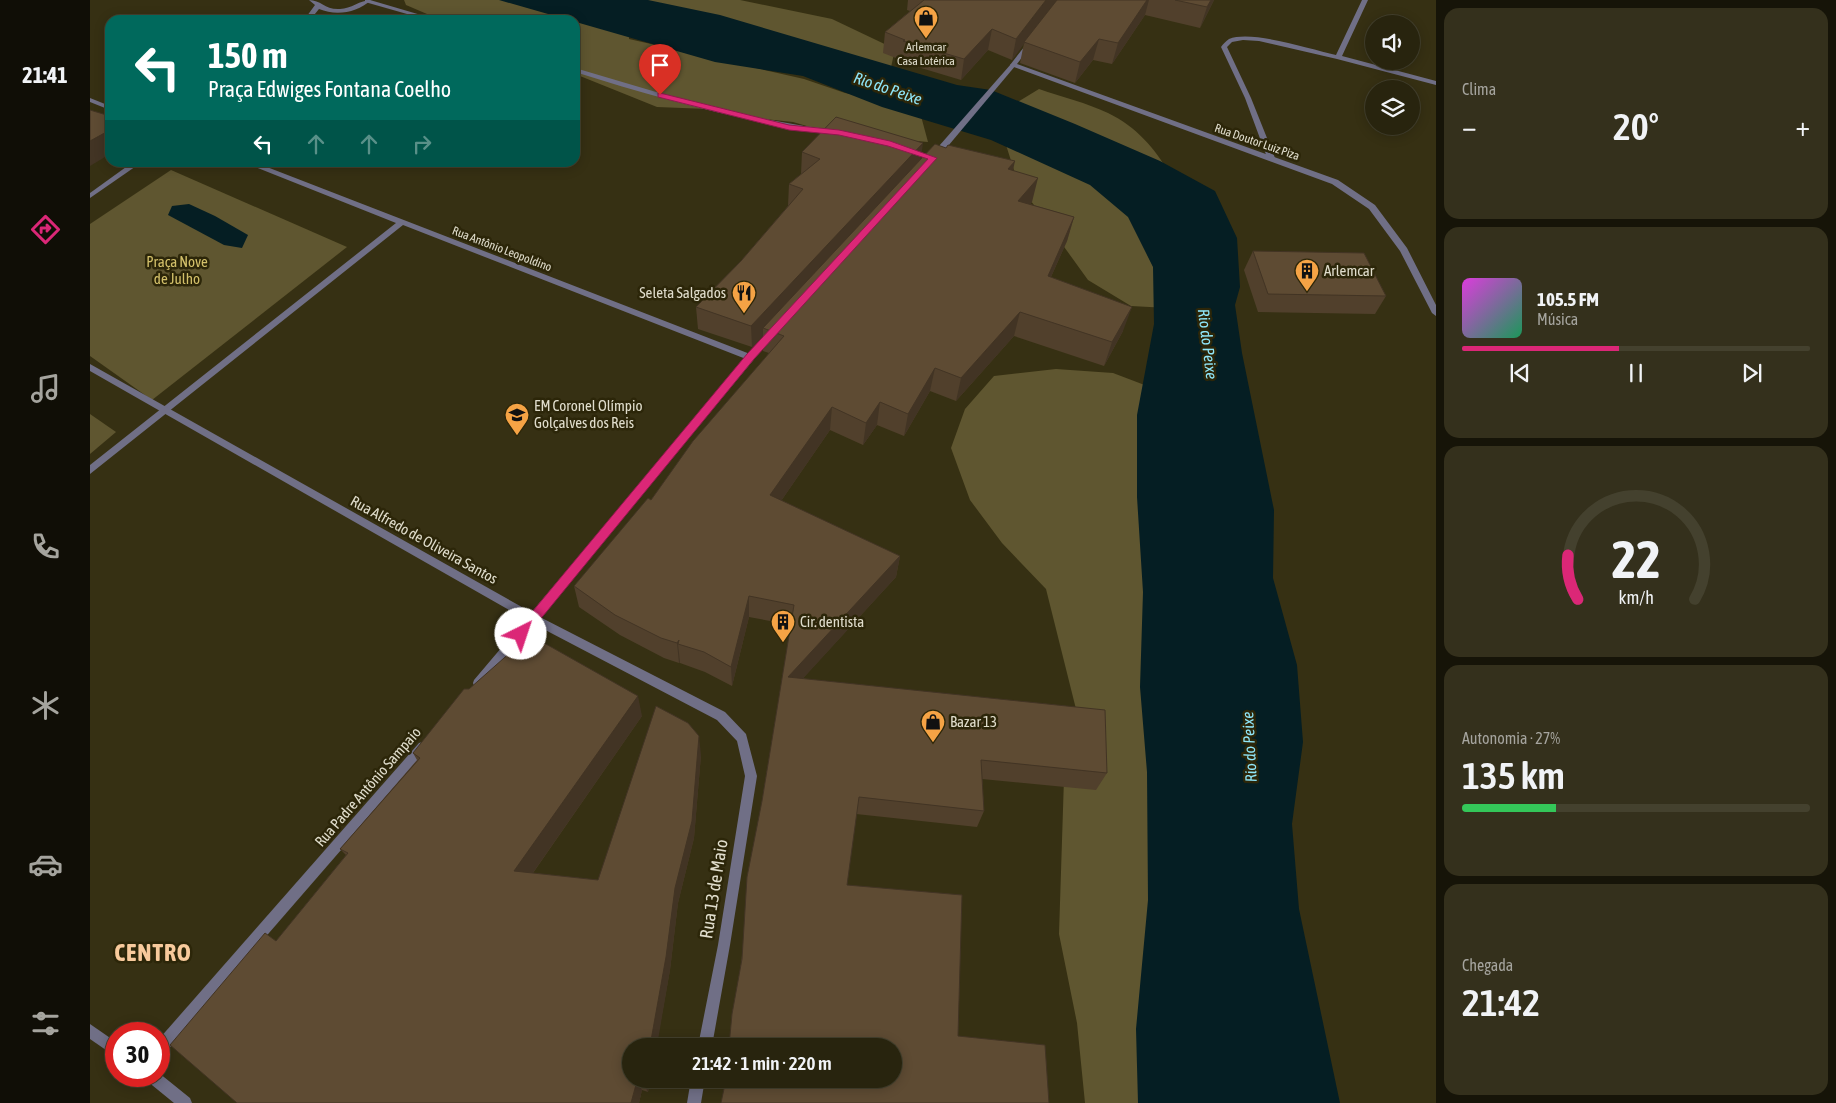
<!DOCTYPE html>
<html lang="pt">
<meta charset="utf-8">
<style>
:root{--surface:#28240e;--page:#34301c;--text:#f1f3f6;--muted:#a5a49e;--line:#44412e;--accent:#db2777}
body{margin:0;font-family:"Asap Condensed",sans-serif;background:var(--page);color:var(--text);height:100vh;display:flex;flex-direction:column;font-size:19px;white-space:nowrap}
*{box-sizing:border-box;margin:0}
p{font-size:16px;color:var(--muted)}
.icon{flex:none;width:28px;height:28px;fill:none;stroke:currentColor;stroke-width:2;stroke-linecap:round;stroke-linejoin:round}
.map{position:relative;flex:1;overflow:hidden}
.sheet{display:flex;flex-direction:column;gap:8px;padding:8px;background:#161408;width:400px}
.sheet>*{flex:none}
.guide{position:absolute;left:15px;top:15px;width:475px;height:152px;border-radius:15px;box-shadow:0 2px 12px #0003,0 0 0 1px var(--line);background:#00695c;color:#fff;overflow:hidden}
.fabs{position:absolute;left:1275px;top:15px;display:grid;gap:10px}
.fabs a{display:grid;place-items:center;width:55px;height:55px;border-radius:50%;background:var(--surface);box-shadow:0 2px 12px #0003,0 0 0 1px var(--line);font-size:25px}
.speed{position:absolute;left:15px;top:1022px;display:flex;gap:10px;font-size:25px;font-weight:700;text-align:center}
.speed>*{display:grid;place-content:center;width:65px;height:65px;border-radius:50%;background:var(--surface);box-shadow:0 2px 12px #0003,0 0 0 1px var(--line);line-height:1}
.speed .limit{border:8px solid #d22;background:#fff;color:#111}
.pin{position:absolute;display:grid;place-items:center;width:42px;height:42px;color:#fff;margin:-51px -21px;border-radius:50% 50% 50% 0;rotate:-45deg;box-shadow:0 0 5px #0007}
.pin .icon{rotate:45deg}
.me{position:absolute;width:55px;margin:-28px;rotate:41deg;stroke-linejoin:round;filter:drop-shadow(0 0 4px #0008)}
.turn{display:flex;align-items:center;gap:18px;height:105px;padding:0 20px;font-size:22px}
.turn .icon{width:65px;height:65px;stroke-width:2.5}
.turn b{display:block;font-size:35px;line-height:42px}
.lanes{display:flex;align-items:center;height:48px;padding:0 20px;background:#0003;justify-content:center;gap:25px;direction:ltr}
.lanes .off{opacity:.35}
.big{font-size:38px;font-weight:600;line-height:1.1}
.sheet .card{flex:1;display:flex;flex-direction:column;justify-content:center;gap:8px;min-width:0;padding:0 18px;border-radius:15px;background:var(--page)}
.sheet .dial{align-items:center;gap:0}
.dial svg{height:130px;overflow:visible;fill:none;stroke:var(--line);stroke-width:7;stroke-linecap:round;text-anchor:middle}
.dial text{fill:var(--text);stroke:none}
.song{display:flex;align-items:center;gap:15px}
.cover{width:60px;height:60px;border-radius:8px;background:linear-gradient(135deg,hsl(300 70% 55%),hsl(150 70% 35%))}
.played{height:5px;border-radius:2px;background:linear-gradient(90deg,var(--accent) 45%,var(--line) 45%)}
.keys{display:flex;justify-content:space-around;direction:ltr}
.heat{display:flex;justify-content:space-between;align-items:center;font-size:28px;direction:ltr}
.charge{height:8px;border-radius:4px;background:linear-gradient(90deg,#34c759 27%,var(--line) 0)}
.trip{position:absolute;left:532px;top:1038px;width:280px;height:50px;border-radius:25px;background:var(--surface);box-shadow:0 2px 12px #0003,0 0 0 1px var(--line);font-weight:600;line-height:50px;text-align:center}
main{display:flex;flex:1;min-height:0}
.tabs{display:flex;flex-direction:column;width:90px;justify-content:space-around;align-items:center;background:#100e06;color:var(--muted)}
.tabs .icon{width:35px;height:35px}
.tabs .current{color:var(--accent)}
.tabs b{font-size:22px;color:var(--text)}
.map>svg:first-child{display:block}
.green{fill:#5f5630}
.water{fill:#051e23}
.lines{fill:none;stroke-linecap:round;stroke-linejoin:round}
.minor{fill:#706f86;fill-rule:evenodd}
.tertiary{fill:#706f86;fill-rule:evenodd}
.wall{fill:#51402c}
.shaded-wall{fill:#423424}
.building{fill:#5e4b33;stroke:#423424}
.route{fill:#db2777;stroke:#8e194d}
.labels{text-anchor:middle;stroke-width:5;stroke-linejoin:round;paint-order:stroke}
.far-poi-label{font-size:12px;fill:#e0ddcc;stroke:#2c2609}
.far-street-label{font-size:12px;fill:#e0ddcc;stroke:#2c2609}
.park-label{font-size:15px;fill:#d3c06a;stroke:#2c2609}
.poi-label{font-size:15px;fill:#e0ddcc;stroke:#2c2609;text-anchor:start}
.street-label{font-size:15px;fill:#e0ddcc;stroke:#2c2609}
.water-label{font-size:16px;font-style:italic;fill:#8fe6f9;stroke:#2c2609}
.near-street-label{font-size:18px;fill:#e0ddcc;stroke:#2c2609}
.near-district-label{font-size:24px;font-weight:bold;letter-spacing:1px;fill:#f8ca9c;stroke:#2c2609}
</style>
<main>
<nav class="tabs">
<b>21:41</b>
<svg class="icon current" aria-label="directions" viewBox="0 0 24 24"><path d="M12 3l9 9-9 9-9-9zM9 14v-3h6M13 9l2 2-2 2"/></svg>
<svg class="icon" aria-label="music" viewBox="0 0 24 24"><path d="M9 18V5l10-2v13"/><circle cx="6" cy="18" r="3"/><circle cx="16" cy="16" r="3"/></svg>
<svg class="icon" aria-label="phone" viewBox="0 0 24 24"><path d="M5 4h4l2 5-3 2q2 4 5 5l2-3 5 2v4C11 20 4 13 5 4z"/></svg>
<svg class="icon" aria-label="climate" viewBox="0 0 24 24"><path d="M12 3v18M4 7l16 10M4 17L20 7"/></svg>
<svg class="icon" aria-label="car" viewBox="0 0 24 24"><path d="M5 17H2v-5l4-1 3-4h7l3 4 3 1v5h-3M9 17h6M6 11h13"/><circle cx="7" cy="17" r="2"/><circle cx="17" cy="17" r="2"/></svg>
<svg class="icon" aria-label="filters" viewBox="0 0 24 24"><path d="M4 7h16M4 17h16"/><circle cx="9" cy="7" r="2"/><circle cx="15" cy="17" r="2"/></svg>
</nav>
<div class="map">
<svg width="1346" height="1103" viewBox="0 0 1346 1103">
<rect width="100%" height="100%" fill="#363013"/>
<!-- green -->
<g class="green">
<polygon points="314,0 438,0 539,36 539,39 714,79 755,93 794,101 831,116 838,142 744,134 703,122 657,117 618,109 567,107 485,74 485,20 351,20 316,5"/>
<polygon points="528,0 650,0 742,19 805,49 800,72"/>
<path d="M949,89C972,97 997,103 1018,113C1075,141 1091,198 1116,251L1096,309L1041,306L998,280L928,183L911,129L921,106Z"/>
<polygon points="81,170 257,247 62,400 0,356 0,224"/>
<polygon points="966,369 1023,373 1073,392 1141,1103 995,1103 987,1023 969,934 974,778 986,709 956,589 912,543 880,500 861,448 875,409 904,376"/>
<polygon points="0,414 26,432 0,454"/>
</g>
<!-- water -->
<g class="water">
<polygon points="409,0 558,0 630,15 867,85 901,90 985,124 1070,161 1125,191 1147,238 1150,287 1145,305 1152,353 1184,510 1183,578 1207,665 1213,742 1202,824 1209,909 1250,1103 1048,1103 1046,1029 1058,900 1057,772 1050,687 1053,592 1047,497 1047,415 1064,324 1063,267 1038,217 1000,185 901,140 792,107 713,76 625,62"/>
<polygon points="99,204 125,216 158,235 152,248 134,245 78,215 82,206"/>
</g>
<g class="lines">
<!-- minor -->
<g class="minor">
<polygon points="275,0 280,0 348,20 338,20 275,2"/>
<path d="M1272,0H1278L1252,56L1346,81V85L1247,59L1169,41L1153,40L1142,42L1137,47L1161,98L1185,158L1178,160L1155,98L1131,47C1133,44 1136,41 1139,39C1162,30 1220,49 1246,55Z"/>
<polygon points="921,64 926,65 848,158 842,158 842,154"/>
<path d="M485,68L583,97L647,114L714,126L746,130L750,132L746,134C657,123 571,99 485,72Z"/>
<polygon points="0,98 20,106 20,110 0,102"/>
<polygon points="153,162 164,162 660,354 678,332 684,332 685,334 392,686 388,688 384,686 383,683 384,680 656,359 313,225 0,474 0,465 306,223"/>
<polygon points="333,742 337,743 339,747 337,751 74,1054 69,1056 69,1039 329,743"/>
<polygon points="0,1024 26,1042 26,1057 0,1039"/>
<polygon points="69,1073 100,1098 102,1103 84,1103 57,1081 55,1076 69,1076"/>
</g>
<!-- tertiary -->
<g class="tertiary">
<path d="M219,0C231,0 235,10 250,9C261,9 270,0 281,0C267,13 246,16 229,9L220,20H214L225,5Z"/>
<polygon points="938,42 943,43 927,64 1248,180 1285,205 1317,248 1346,305 1346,316 1342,313 1310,251 1279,209 1242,184 921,66 920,65"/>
<polygon points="43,162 52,162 0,198 0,193"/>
<polygon points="0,364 448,616 635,712 656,734 667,776 640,945 622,1046 608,1046 628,945 655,776 647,741 627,720 440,622 0,371"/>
<polygon points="601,1079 615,1079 611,1103 597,1103"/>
</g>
</g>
<!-- wall -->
<g class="wall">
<polygon points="818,0 1124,0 1110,28 1055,15 1022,64 1003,60 985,83 930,63 934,43 922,60 898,50 871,80 811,62 811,60 793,53 795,32 820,11 817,10"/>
<polygon points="712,152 831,159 923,171 942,202 940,204 984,217 977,241 961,277 1033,331 1014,366 924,336 866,401 840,391 814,436 787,425 773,445 740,430 691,501 810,556 806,577 713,678 1017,773 1006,790 892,779 894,811 887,827 766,814 636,1079 672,801 701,625 659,617 642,686 615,672 590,663 590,662 589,663 574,658 530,635 489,607 484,586 561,500 679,353 673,351 673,336 662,347 608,329 606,307 651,261 698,206 699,184 711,174"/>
<polygon points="1163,251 1296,296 1285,314 1168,312 1154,270"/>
<polygon points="552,716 443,873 508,880 611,755 604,838 588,903 580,970 558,1092 552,1090 549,1103 147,1103 186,941 256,855 250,849 327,760 323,753"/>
</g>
<!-- shaded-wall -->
<g class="shaded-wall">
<polygon points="956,0 967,0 922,60 926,39"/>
<polygon points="1057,0 1059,0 1055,15 1022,64 1028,43"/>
<polygon points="1121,0 1124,0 1110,28 1117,7"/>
<polygon points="902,29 898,50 871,80 874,59"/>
<polygon points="1009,39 1003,60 985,83 990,62"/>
<polygon points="20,130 20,154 0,166 0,141"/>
<polygon points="833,143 830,165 673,328 673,336 662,347 661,326"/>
<polygon points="925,161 920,184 918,169"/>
<polygon points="948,178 942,202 922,224 928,201"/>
<polygon points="984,217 977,241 951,299 958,276"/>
<polygon points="1042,307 1033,331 1014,366 1022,342"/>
<polygon points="930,312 924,336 866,401 871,378"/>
<polygon points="845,368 840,391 814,436 818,414"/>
<polygon points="790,402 787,425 773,445 776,423"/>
<polygon points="742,407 740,430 680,517 680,495"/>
<polygon points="810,556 806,577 697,696 698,677"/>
<polygon points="659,596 659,617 642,686 641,667"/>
<polygon points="589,640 588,644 590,662 589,663 587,643"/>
<polygon points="548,696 552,716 433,887 424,871"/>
<polygon points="609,736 611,755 604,838 588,903 580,970 567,1046 560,1046"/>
<polygon points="554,1079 561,1079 558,1092 553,1083"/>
<polygon points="547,1081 552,1090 549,1103 541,1103"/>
</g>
<!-- building -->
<g class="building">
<polygon points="834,0 956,0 926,39 902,29 874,59 813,41 815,40 795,32"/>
<polygon points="967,0 1057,0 1028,43 1009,39 990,62 934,42"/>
<polygon points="1085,0 1121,0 1117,7"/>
<polygon points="0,110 20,116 20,130 0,141"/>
<polygon points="746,117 833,143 661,326 606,307 651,261 713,189 699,184 730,159 712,152"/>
<polygon points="845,144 856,148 858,145 925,161 918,169 948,178 928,201 984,217 958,276 1042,307 1022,342 930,312 871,378 845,368 818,414 790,402 776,423 742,407 680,495 810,556 698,677 1015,710 1017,773 891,760 894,811 769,797 757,885 872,895 868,1036 955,1045 959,1103 631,1103 636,1079 804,1079 804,1046 639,1046 642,1014 652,959 657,877 672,801 704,605 659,596 641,667 614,652 588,644 589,640 587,643 571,638 525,615 484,586 558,498 561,500 603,441 694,336 673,328"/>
<polygon points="1163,251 1274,253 1296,296 1178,294"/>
<polygon points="440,635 548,696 424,871 508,880 566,706 598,723 609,736 602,821 585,888 576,957 560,1046 541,1046 541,1079 554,1079 553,1083 547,1081 541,1103 147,1103 80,1045 175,933 186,941 258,853 250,849 330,758 323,753 374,689 379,689"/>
</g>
<!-- route -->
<polygon class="route" points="570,93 699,125 749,130 800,141 847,158 664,359 435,638 431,639 425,634 427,630 657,354 838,159 798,146 749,135 699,130 568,97 568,93"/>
<!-- icons -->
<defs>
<symbol id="shop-pin" viewBox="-11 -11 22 30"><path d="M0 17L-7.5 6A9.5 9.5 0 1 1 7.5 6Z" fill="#f5a345" stroke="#2c2609"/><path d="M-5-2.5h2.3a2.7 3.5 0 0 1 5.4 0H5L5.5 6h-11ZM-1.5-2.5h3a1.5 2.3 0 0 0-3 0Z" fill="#111"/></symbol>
<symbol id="building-pin" viewBox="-11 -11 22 30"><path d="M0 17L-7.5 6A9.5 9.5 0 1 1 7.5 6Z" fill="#f5a345" stroke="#2c2609"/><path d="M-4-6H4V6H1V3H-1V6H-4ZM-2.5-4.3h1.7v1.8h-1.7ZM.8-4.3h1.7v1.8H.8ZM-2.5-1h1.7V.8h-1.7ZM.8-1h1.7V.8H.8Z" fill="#111"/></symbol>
<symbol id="restaurant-pin" viewBox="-11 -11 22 30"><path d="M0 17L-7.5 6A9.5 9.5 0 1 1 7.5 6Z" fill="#f5a345" stroke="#2c2609"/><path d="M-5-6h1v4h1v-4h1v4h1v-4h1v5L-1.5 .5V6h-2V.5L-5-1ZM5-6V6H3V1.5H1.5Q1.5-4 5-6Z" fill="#111"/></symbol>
<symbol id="school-pin" viewBox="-11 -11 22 30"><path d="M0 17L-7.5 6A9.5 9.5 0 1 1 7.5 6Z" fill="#f5a345" stroke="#2c2609"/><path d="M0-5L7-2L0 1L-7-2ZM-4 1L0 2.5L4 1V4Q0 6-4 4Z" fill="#111"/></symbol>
</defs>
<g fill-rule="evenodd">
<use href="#shop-pin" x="822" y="4" width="28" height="38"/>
<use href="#building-pin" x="1203" y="257" width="28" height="38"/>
<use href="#restaurant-pin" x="640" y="279" width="28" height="38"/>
<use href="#school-pin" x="413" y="401" width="28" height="38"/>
<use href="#building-pin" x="679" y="608" width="28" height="38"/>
<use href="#shop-pin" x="829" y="708" width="28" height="38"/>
</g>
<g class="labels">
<!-- far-poi labels -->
<g class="far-poi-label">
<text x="836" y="51">Arlemcar<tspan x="836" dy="14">Casa Lotérica</tspan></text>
</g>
<!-- far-street labels -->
<g class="far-street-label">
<text transform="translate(1167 142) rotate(19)" y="4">Rua Doutor Luiz Piza</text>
<text transform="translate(412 249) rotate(21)" y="4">Rua Antônio Leopoldino</text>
</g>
<!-- park labels -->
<g class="park-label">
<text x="87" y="267">Praça Nove<tspan x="87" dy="17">de Julho</tspan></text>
</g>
<!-- poi labels -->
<g class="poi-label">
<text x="1234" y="276">Arlemcar</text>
<text x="636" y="298" text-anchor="end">Seleta Salgados</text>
<text x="444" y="411">EM Coronel Olímpio<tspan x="444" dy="17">Golçalves dos Reis</tspan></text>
<text x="710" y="627">Cir. dentista</text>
<text x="860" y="727">Bazar 13</text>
</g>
<!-- street labels -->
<g class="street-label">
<text transform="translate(334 540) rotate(29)" y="5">Rua Alfredo de Oliveira Santos</text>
<text transform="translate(278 787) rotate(-49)" y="5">Rua Padre Antônio Sampaio</text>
</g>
<!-- water labels -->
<g class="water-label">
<text transform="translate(798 88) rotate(19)" y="6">Rio do Peixe</text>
<text transform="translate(1118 344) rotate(83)" y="6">Rio do Peixe</text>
<text transform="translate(1159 747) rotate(-93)" y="6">Rio do Peixe</text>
</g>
<!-- near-street labels -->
<g class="near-street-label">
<text transform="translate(624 889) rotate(-81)" y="6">Rua 13 de Maio</text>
</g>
<!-- near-district labels -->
<g class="near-district-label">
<text x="63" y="961">CENTRO</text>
</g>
</g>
</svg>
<div class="fabs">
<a><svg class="icon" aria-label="sound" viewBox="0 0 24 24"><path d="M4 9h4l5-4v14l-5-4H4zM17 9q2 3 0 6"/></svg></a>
<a><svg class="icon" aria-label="layers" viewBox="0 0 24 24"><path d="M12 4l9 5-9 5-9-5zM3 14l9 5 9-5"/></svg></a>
</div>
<div class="speed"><div class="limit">30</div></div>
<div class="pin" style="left:570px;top:95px;background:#d93025"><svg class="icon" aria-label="arrive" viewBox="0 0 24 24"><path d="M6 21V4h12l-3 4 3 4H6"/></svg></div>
<svg class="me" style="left:431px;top:634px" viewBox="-20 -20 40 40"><circle r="19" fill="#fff"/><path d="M0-13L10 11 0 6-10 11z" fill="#db2777"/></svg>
<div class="trip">21:42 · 1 min · 220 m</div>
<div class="guide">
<div class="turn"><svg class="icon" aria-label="left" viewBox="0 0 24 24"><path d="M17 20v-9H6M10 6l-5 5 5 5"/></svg><div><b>150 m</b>Praça Edwiges Fontana Coelho</div></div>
<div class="lanes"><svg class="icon" aria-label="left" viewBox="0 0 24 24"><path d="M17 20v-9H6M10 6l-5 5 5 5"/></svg><svg class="icon off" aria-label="ahead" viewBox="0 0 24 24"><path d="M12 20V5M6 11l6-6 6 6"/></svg><svg class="icon off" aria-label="ahead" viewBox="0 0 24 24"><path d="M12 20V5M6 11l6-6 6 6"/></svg><svg class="icon off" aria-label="right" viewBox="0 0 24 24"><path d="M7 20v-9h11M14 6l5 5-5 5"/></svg></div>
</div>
</div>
<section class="sheet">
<div class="card"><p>Clima</p>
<div class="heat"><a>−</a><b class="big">20°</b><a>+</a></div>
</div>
<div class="card">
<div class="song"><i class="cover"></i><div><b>105.5 FM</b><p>Música</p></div></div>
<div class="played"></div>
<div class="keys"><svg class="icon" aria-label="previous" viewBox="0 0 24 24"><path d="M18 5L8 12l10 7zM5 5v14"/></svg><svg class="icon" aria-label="pause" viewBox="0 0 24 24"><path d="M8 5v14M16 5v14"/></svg><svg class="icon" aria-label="next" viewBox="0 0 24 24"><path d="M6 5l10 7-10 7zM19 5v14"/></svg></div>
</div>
<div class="card dial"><svg viewBox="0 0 100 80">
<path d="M14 69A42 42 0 1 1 86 69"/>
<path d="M14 69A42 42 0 0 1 8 42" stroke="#db2777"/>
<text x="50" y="56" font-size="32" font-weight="700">22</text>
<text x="50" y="72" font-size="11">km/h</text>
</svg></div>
<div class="card"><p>Autonomia · 27%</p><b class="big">135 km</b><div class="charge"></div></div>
<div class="card"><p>Chegada</p><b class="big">21:42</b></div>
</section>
</main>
